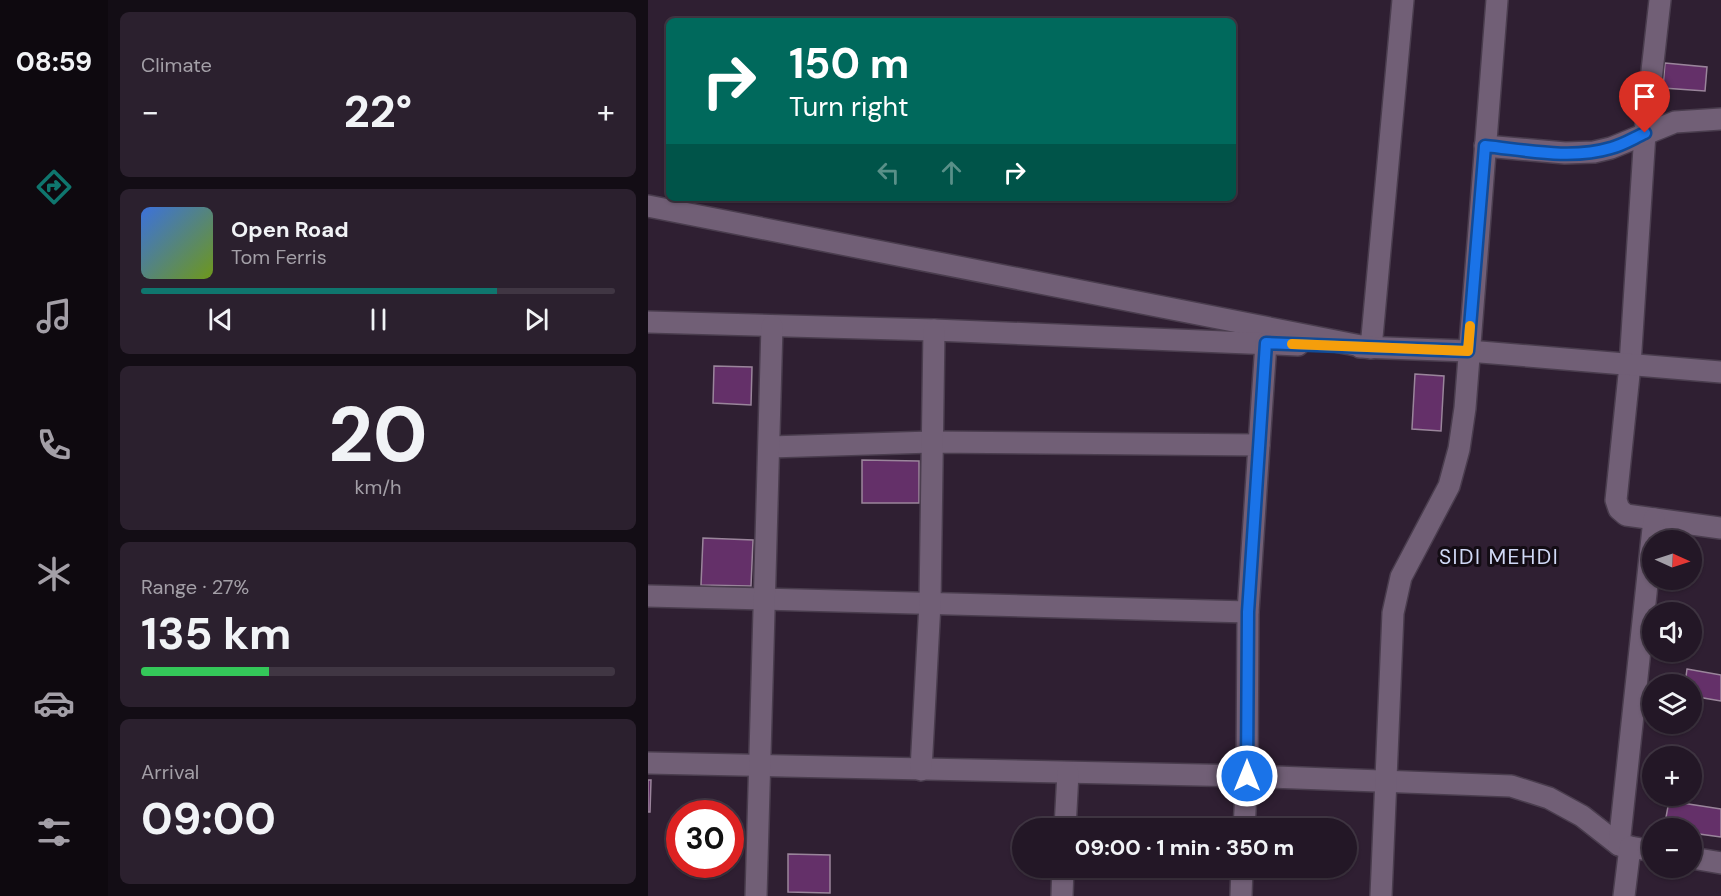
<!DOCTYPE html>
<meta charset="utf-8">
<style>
:root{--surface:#231726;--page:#2b202e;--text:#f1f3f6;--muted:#a39fa7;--line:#403643;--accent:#0f766e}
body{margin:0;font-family:"DM Sans",sans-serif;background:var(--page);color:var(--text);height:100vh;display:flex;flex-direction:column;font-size:22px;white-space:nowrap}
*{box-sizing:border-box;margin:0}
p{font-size:20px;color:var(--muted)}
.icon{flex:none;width:33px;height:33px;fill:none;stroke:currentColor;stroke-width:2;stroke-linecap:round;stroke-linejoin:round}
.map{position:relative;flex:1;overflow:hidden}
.drawer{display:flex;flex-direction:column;gap:12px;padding:12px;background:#130d15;width:540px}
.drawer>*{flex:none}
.banner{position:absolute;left:18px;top:18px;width:570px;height:183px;border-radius:9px;box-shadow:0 2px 4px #0004,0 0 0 2px var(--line);background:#00695c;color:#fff;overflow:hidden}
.needle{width:39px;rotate:93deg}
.controls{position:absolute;left:994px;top:530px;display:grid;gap:12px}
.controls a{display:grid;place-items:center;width:60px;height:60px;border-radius:50%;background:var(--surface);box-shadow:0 2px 4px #0004,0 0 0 2px var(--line);font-size:30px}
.speed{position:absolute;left:18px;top:800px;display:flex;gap:12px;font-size:30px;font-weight:700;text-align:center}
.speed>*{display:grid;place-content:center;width:78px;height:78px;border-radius:50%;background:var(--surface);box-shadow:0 2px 4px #0004,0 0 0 2px var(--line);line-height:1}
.speed .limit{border:9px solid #d22;background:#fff;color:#111}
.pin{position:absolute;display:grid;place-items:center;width:51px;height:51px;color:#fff;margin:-62px -26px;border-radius:50% 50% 50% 0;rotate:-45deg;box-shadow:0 0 6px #0007}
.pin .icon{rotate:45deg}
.me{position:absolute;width:66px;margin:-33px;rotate:0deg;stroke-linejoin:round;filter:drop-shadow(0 0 4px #0008)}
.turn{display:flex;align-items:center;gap:21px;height:126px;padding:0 24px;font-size:27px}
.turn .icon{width:78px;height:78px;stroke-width:2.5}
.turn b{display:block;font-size:42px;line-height:51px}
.lanes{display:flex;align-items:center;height:57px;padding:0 24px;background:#0003;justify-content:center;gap:30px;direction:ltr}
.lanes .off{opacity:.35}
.big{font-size:45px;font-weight:700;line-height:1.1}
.drawer .card{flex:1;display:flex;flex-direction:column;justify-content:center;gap:9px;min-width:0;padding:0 21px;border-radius:9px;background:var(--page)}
.drawer .dial{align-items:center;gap:0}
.dial b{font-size:78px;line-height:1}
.song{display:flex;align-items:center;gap:18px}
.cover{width:72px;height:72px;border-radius:9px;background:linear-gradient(135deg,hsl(220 70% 55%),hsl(80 70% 35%))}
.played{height:6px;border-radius:3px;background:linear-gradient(90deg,var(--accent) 75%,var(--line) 75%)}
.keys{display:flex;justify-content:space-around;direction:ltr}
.heat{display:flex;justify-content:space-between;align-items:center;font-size:33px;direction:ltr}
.charge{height:9px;border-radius:4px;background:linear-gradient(90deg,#34c759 27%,var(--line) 0)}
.trip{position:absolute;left:364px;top:818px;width:345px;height:60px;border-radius:30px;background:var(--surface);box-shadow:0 2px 4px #0004,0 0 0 2px var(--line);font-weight:700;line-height:60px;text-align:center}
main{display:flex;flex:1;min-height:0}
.tab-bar{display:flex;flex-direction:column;width:108px;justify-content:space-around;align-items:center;background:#0e090f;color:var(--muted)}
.tab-bar .icon{width:42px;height:42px}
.tab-bar .active{color:var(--accent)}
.tab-bar b{font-size:27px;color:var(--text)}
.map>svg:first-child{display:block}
.building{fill:#643069;stroke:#9a859b;stroke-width:1.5}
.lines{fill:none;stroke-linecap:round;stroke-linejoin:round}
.street-casing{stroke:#4a3d4e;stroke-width:24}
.street{stroke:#715f76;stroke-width:21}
.route-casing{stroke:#114b97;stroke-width:15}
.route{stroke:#1a73e8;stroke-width:10}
.slow{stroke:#f59e0b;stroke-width:10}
.labels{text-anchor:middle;stroke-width:6;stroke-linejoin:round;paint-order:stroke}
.quarter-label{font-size:21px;letter-spacing:1.5px;fill:#d0d9f6;stroke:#130c14}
</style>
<main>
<nav class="tab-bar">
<b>08:59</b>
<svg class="icon active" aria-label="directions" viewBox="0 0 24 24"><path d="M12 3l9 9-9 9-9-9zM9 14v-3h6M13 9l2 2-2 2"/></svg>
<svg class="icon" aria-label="music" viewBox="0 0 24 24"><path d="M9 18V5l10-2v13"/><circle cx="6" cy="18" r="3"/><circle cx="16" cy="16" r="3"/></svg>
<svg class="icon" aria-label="phone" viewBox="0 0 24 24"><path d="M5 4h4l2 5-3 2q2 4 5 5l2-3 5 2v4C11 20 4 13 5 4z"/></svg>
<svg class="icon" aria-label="climate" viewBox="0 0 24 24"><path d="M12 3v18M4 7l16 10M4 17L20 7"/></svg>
<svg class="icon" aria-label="car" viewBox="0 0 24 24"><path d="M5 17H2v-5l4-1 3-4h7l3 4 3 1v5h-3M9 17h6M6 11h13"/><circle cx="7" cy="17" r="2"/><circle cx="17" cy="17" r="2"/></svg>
<svg class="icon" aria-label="filters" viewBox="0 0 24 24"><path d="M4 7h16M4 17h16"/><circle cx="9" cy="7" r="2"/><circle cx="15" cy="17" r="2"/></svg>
</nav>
<section class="drawer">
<div class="card"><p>Climate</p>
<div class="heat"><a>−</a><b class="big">22°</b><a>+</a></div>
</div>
<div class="card">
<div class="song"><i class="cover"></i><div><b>Open Road</b><p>Tom Ferris</p></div></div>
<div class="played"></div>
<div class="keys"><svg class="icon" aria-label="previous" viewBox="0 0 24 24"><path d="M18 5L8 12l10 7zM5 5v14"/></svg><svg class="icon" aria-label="pause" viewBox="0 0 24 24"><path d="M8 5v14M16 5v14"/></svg><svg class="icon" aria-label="next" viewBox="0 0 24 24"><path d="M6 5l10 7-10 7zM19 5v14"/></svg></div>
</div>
<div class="card dial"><b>20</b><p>km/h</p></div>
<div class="card"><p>Range · 27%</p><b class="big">135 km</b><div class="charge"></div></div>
<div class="card"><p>Arrival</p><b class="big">09:00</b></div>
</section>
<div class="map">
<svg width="1073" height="896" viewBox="0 0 1073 896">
<rect width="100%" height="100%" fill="#2f1f32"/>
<!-- building -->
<g class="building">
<polygon points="1017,63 1059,67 1057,91 1015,88"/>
<polygon points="66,366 104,367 103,405 65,403"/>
<polygon points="767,374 796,376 793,431 764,429"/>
<polygon points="214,460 271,461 271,503 214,503"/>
<polygon points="55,538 105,540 103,586 53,585"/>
<polygon points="1039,669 1073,675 1073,701 1044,696 1044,684 1037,684"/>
<polygon points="0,780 3,780 2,812 0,812"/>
<polygon points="1021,801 1073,809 1073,837 1044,833 1044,828 1016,828"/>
<polygon points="140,854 182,855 182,893 140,892"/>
</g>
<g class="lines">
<defs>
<g id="street">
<polyline points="1012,0 997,133 982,365 968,500 971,509 978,515 1073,528"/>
<polyline points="837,146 917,153 946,152 963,148 1027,122 1073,119"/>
<polyline points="0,206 723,348 755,0"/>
<polyline points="0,322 286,330 650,345"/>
<polyline points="712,347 820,351 1073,372"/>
<polyline points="611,445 618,343"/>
<polyline points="122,447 284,442 611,445 600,612 599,776 596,828"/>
<polyline points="0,596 600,612"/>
<polyline points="0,763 599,776 863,786 901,798 934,816 971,845 1005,851"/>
<polyline points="273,770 282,603 286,330"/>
<polyline points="417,828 420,773"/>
<polyline points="971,845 1006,519"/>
<polyline points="1044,858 1073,863"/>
<polyline points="108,896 124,326"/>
<polyline points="414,896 415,867"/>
<polyline points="593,896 594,867"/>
<polyline points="733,896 745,613 753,577 801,486 811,449 817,408 849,0"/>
<polyline points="976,896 982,847"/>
</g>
</defs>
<!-- street casing -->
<use href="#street" class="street-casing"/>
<!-- street -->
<use href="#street" class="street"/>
</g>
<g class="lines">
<defs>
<path id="route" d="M599,776L600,612L618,343L820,351L837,146C877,150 923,160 963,148C975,145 986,138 997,133"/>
</defs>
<!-- route casing -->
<use href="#route" class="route-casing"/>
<!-- route -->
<use href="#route" class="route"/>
<!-- slow -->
<polyline class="slow" points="644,344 820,351 822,326"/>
</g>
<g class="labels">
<!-- quarter labels -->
<g class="quarter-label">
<text x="851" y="564">SIDI MEHDI</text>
</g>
</g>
</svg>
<div class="controls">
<a><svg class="needle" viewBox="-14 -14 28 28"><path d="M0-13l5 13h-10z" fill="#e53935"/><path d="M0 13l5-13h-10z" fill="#a39fa7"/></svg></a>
<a><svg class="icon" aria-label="sound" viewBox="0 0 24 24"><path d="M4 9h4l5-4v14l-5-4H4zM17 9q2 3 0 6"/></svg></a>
<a><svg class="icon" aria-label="layers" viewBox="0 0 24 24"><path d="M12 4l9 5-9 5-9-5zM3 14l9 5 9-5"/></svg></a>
<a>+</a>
<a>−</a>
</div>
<div class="speed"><div class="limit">30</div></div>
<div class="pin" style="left:997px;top:133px;background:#d93025"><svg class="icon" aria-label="arrive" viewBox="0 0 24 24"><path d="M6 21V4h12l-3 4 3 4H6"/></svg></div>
<svg class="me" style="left:599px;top:776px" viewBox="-20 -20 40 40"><circle r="17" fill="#1a73e8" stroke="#fff" stroke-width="3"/><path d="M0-11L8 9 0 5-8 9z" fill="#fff"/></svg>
<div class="trip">09:00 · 1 min · 350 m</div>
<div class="banner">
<div class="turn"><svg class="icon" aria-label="right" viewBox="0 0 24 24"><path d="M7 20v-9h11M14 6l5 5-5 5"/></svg><div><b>150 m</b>Turn right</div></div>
<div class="lanes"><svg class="icon off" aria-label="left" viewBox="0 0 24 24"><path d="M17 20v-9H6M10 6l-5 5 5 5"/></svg><svg class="icon off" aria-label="ahead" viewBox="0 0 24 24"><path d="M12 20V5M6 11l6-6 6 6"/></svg><svg class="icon" aria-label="right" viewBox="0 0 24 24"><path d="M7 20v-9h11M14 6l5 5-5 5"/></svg></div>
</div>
</div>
</main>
